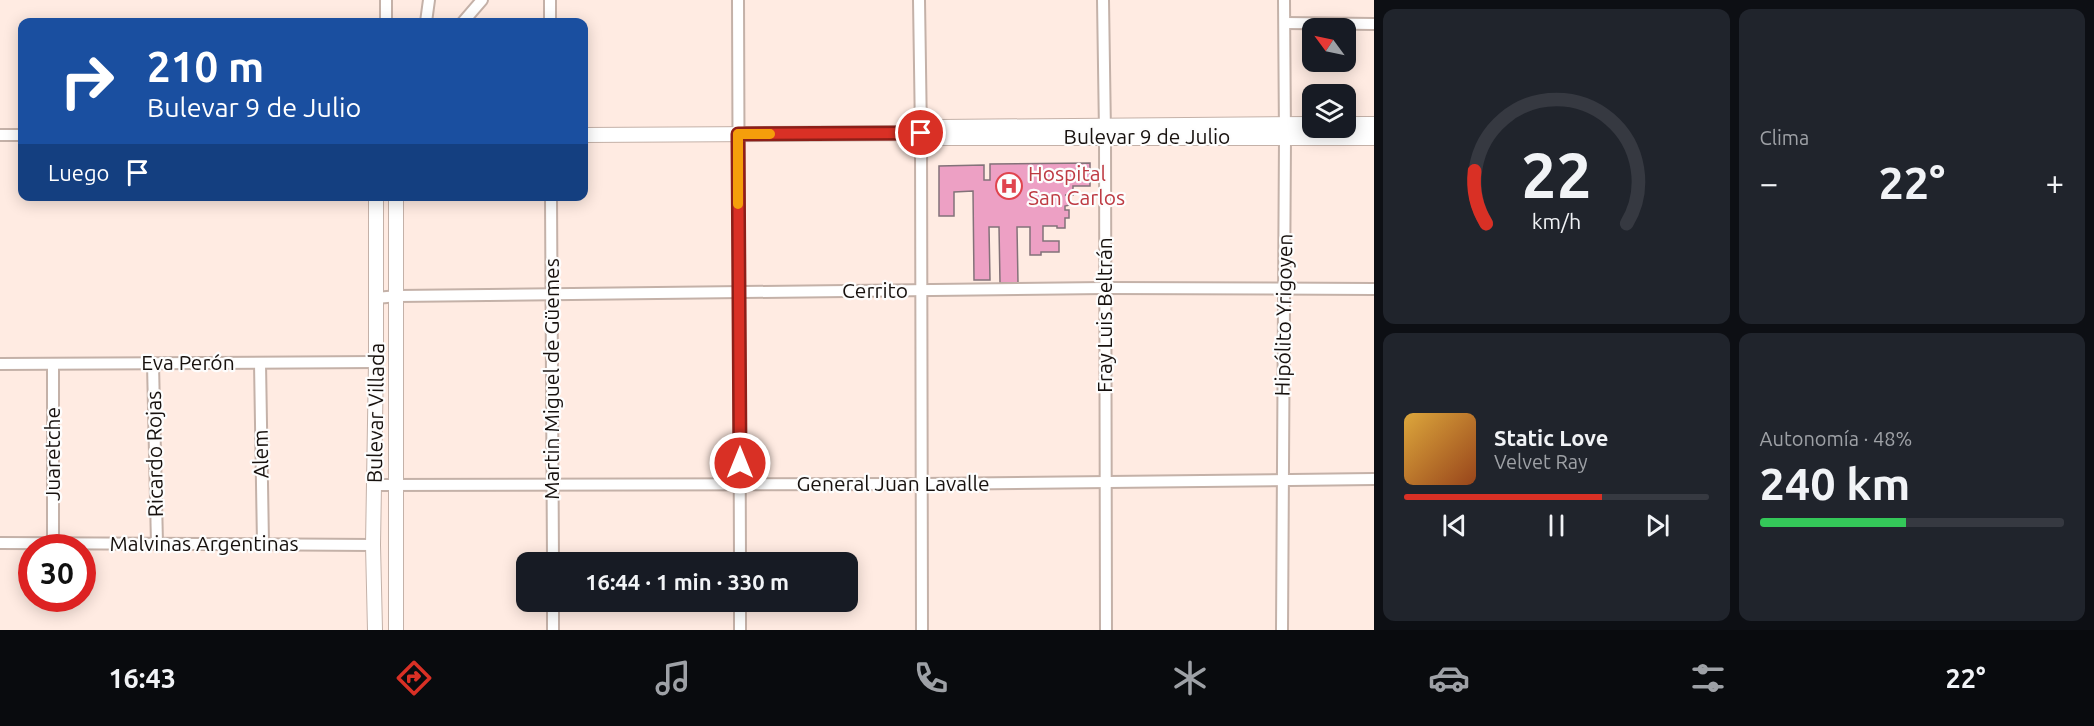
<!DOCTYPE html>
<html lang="es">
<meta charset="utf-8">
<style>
:root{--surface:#171b24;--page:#20242c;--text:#f1f3f6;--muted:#9ea1a6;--line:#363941;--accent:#d93025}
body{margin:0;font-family:Ubuntu,sans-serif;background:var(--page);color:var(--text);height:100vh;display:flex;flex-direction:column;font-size:22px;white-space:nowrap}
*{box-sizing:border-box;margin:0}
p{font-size:20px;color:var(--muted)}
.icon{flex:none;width:33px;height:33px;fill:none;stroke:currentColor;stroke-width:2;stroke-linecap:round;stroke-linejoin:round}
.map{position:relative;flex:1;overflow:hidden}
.drawer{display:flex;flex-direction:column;gap:9px;padding:9px;background:#0d0f14;width:720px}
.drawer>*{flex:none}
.banner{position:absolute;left:18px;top:18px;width:570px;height:183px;border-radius:12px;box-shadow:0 3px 15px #0003;background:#1a4fa0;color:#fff;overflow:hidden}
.needle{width:39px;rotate:303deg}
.tools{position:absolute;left:1302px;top:18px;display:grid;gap:12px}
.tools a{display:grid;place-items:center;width:54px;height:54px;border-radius:12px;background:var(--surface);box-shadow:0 3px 15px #0003;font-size:30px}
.speed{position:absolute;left:18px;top:534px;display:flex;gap:12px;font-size:30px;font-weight:700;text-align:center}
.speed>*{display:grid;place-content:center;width:78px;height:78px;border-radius:50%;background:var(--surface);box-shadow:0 3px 15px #0003;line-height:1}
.speed .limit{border:9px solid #d22;background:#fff;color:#111}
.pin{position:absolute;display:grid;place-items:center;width:51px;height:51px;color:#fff;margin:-26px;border:3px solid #fff;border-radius:50%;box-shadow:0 2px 6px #0007}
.me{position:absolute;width:66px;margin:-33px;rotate:0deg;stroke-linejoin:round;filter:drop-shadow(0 0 4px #0008)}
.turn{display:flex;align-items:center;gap:21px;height:126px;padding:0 30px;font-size:27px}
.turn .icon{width:78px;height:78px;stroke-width:2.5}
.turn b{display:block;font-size:42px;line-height:51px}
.then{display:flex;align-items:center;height:57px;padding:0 30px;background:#0003;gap:12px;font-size:22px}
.big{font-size:45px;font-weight:700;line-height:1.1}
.drawer .card{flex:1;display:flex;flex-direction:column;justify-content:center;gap:9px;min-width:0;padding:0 21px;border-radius:12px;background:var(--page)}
.drawer .dial{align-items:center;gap:0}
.dial svg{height:156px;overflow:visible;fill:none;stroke:var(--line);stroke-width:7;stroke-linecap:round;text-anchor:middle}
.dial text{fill:var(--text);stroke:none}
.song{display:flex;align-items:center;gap:18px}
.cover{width:72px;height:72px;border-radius:9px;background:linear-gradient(135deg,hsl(40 70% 55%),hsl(20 70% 35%))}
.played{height:6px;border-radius:3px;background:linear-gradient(90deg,var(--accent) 65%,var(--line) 65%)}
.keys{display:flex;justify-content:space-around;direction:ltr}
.heat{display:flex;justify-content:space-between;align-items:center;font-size:33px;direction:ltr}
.charge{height:9px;border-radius:4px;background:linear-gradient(90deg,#34c759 48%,var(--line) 0)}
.drawer .tiles{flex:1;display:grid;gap:9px;grid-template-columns:repeat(2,1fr)}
.trip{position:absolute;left:516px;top:552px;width:342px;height:60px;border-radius:12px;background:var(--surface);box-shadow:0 3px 15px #0003;font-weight:700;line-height:60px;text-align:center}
.tab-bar{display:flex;height:96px;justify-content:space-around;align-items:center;background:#090b0e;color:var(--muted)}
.tab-bar .icon{width:42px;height:42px}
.tab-bar .current{color:var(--accent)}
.tab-bar b{font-size:27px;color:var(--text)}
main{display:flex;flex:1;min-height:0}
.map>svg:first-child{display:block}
.building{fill:#eda0c4;stroke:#837279;stroke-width:1.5}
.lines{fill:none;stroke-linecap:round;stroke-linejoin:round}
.minor-casing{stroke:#c4b1a8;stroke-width:14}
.secondary-casing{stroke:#c4b1a8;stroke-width:16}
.minor{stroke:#fff;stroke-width:10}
.secondary{stroke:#fff;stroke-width:14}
.route-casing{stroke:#8d1f18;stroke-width:15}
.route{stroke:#d93025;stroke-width:10}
.slow{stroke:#f59e0b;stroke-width:10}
.labels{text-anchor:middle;stroke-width:4.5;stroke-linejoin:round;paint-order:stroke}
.street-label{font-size:21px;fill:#17110e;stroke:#fdfdfd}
.health-label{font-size:21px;fill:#be3a42;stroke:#fdfdfd;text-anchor:start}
</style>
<main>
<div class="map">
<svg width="1374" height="630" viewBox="0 0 1374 630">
<rect width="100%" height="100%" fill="#ffebe2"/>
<!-- building -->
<polygon class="building" points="1090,163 1090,186 1073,186 1073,195 1065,195 1069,196 1070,205 1065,206 1065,210 1069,210 1069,218 1065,218 1065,228 1057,228 1057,226 1043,226 1043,241 1059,241 1059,252 1041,252 1041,255 1030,255 1030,227 1017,227 1018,283 1000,283 999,227 989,227 990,280 974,280 973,191 954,192 954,216 939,216 939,166 984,165 984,180 990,180 990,164"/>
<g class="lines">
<defs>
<g id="minor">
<polyline points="386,0 386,22"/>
<polyline points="550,0 550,22"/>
<polyline points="738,0 740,562"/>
<polyline points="919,0 921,133 922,630"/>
<polyline points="1103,0 1105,132 1106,630"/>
<polyline points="426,22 429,0"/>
<polyline points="463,22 482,0"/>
<polyline points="1285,23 1374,24"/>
<polyline points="0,135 22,135"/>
<polyline points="551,196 553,562"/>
<polyline points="376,298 398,296 1105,288 1374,289"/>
<polyline points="260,363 263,544"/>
<polyline points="0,364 376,362"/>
<polyline points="153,364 157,544"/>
<polyline points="375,485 922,484 1374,479"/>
<polyline points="0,543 373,545"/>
<polyline points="53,544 53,364"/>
<polyline points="740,602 740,630"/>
<polyline points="553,630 553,602"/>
<polyline points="1282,630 1285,137 1284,0"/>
</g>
<g id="secondary">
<polyline points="1346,124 1374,124"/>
<polyline points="923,133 940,127 1312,124"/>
<polyline points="584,135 921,133 940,138 1374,138"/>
<polyline points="396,196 396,630"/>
<polyline points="375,630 373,545 376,362 376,196"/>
</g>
</defs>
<!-- minor casing -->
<use href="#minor" class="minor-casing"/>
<!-- secondary casing -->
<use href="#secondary" class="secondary-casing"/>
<!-- minor -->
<use href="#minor" class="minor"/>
<!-- secondary -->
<use href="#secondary" class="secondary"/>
</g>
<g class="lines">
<defs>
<polyline id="route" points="740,463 738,134 921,133"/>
</defs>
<!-- route casing -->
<use href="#route" class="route-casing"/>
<!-- route -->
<use href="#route" class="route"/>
<!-- slow -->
<polyline class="slow" points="738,204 738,134 770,134"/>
</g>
<!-- icons -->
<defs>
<symbol id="hospital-ring" viewBox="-11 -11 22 22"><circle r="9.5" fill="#fdfdfd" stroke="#e0444e" stroke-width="1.5"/><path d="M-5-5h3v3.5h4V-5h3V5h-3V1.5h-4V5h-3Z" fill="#e0444e"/></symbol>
</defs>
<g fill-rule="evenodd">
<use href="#hospital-ring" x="994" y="171" width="30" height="30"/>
</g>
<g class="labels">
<!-- street labels -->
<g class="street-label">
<text x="1147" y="144">Bulevar 9 de Julio</text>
<text x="875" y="298">Cerrito</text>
<text transform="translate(1105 315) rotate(-90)" y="7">Fray Luis Beltrán</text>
<text transform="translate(1284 315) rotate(-89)" y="7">Hipólito Yrigoyen</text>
<text x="188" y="370">Eva Perón</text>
<text transform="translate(552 379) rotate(-90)" y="7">Martin Miguel de Güemes</text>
<text transform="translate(376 413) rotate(-89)" y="7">Bulevar Villada</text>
<text transform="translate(53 454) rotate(-90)" y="7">Juaretche</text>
<text transform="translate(155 454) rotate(-91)" y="7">Ricardo Rojas</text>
<text transform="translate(261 454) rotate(-91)" y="7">Alem</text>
<text x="893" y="491">General Juan Lavalle</text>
<text x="204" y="551">Malvinas Argentinas</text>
</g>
<!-- health labels -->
<g class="health-label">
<text x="1028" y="181">Hospital<tspan x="1028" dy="24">San Carlos</tspan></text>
</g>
</g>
</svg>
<div class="tools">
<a><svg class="needle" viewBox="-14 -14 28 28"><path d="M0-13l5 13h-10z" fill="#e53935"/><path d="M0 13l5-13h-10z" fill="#9ea1a6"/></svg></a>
<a><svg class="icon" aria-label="layers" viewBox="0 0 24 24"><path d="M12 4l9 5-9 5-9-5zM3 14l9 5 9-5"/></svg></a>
</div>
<div class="speed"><div class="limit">30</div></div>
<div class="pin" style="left:921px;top:133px;background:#d93025"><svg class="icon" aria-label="arrive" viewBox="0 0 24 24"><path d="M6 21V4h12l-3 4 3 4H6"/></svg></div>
<svg class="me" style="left:740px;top:463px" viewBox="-20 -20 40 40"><circle r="17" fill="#d93025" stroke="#fff" stroke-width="3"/><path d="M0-11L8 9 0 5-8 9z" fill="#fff"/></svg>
<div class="trip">16:44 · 1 min · 330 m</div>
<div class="banner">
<div class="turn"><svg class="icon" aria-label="right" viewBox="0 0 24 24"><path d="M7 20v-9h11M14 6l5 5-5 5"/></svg><div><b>210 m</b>Bulevar 9 de Julio</div></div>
<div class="then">Luego<svg class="icon" aria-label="arrive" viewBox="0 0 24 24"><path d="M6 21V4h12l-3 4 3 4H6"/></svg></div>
</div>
</div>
<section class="drawer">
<div class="tiles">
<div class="card dial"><svg viewBox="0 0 100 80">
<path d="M14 69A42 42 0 1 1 86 69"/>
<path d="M14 69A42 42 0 0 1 8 42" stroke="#d93025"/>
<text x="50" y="56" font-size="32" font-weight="700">22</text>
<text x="50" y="72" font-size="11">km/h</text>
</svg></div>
<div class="card"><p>Clima</p>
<div class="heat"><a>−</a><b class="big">22°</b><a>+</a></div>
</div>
<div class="card">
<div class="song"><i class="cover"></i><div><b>Static Love</b><p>Velvet Ray</p></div></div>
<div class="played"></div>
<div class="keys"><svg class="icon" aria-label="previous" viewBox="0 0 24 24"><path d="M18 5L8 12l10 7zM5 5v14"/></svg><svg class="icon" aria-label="pause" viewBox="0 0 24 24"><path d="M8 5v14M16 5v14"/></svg><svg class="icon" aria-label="next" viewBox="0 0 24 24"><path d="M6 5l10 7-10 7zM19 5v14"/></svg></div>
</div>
<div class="card"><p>Autonomía · 48%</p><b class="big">240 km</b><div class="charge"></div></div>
</div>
</section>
</main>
<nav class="tab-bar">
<b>16:43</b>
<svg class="icon current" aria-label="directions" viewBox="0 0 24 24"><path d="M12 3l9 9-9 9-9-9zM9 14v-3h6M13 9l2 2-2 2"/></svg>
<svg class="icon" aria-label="music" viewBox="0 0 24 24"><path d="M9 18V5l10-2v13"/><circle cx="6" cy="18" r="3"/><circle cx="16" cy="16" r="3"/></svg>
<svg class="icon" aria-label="phone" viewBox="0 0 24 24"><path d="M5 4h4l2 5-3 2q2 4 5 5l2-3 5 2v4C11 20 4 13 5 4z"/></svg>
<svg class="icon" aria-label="climate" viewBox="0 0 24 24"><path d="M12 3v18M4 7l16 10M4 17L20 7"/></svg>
<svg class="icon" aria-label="car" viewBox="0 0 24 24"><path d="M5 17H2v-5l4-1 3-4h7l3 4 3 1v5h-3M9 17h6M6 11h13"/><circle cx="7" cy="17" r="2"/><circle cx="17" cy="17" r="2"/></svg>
<svg class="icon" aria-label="filters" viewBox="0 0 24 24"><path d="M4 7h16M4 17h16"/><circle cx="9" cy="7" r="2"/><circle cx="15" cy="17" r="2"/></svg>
<b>22°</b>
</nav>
